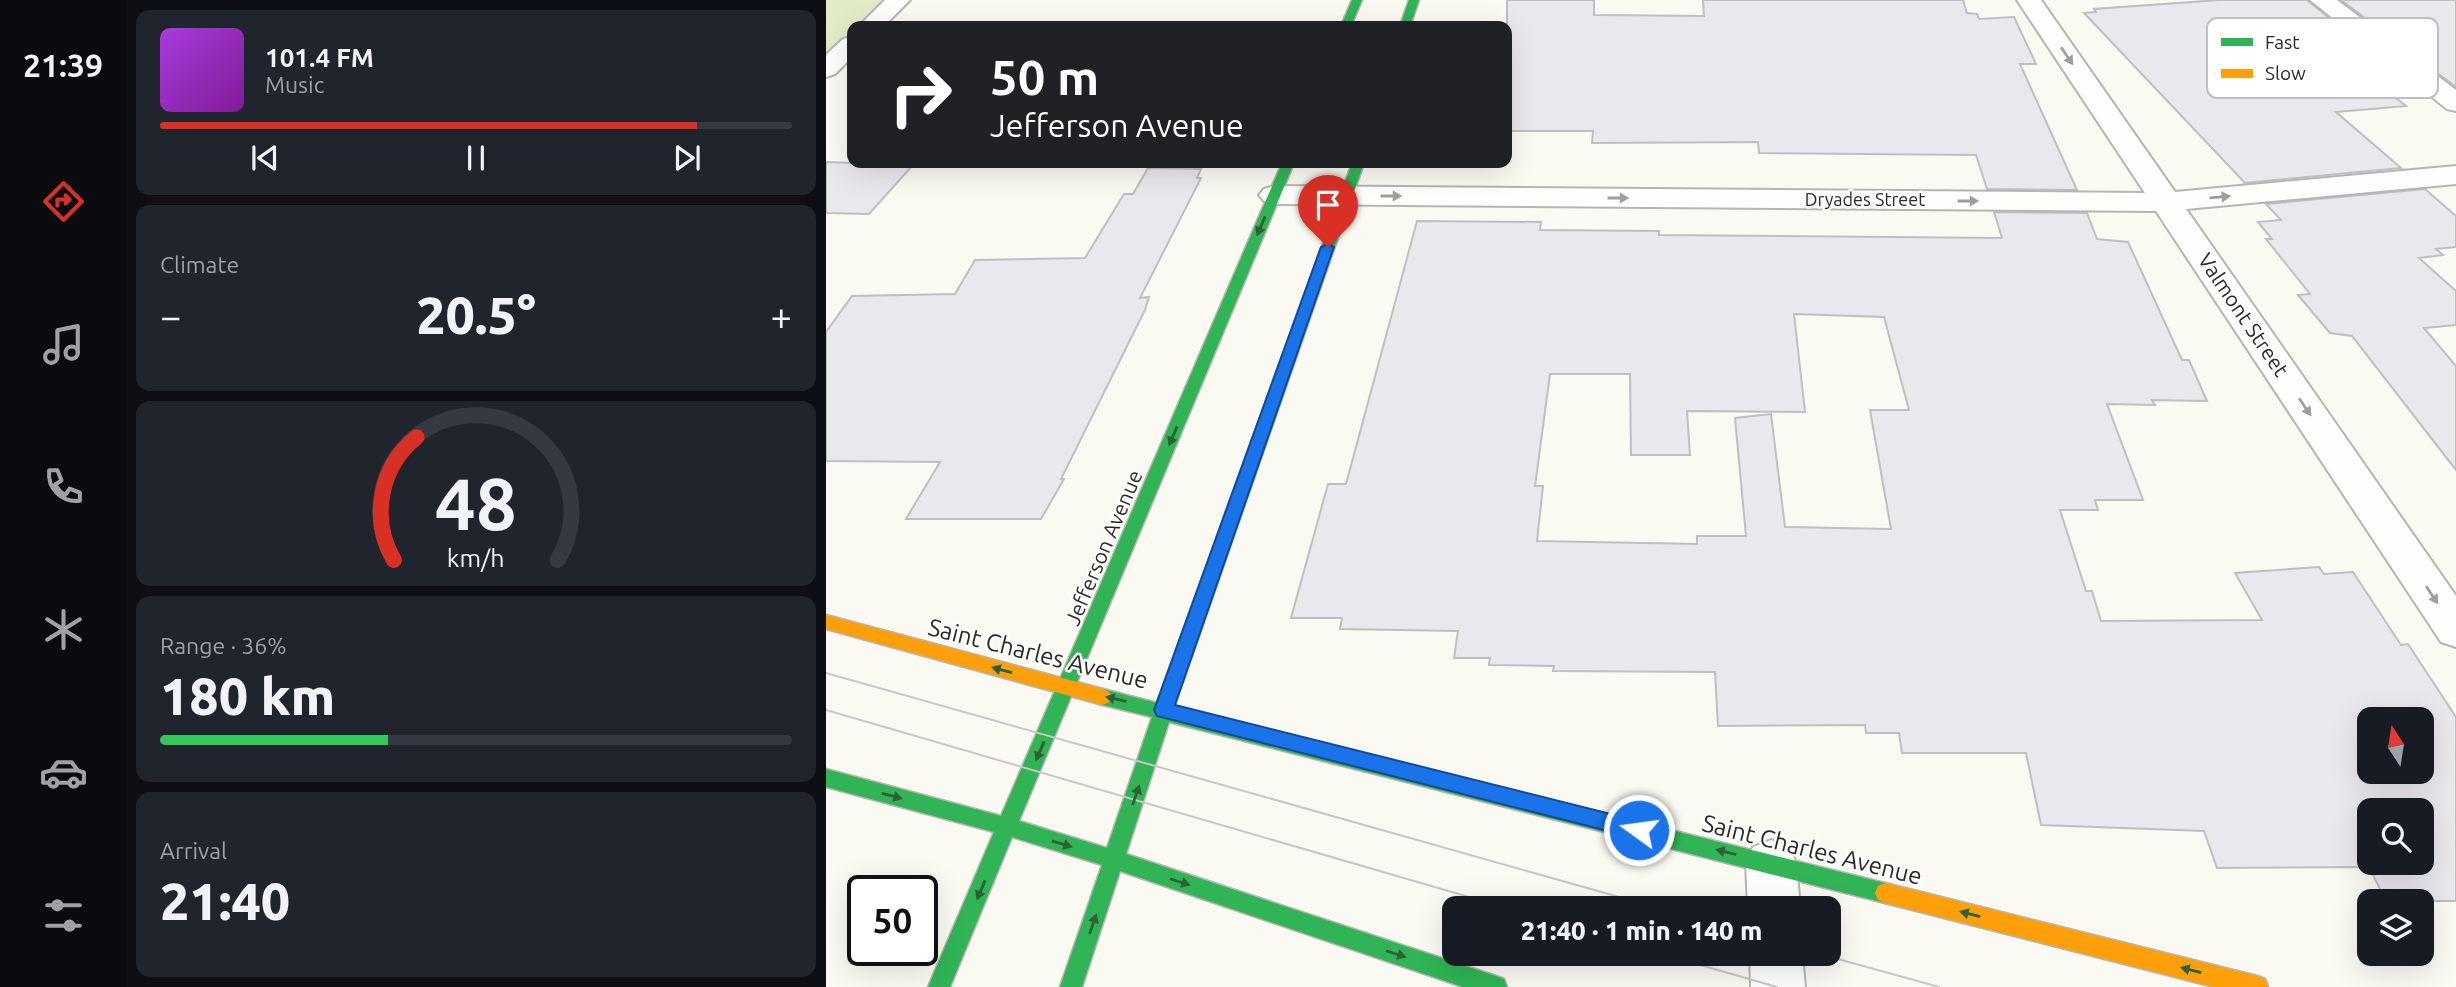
<!DOCTYPE html>
<meta charset="utf-8">
<style>
:root{--surface:#171b24;--page:#20242c;--text:#f1f3f6;--muted:#9ea1a6;--line:#363941;--accent:#d93025}
body{margin:0;font-family:Ubuntu,sans-serif;background:var(--page);color:var(--text);height:100vh;display:flex;flex-direction:column;font-size:26px;white-space:nowrap}
*{box-sizing:border-box;margin:0}
p{font-size:23px;color:var(--muted)}
.icon{flex:none;width:38px;height:38px;fill:none;stroke:currentColor;stroke-width:2;stroke-linecap:round;stroke-linejoin:round}
.map{position:relative;flex:1;overflow:hidden}
.panel{display:flex;flex-direction:column;gap:10px;padding:10px;background:#0d0f14;width:700px}
.panel>*{flex:none}
.banner{position:absolute;left:21px;top:21px;width:665px;height:147px;border-radius:14px;box-shadow:0 7px 28px #0002;background:#202124;color:#fff;overflow:hidden}
.needle{width:46px;rotate:348deg}
.controls{position:absolute;left:1531px;top:707px;display:grid;gap:14px}
.controls a{display:grid;place-items:center;width:77px;height:77px;border-radius:14px;background:var(--surface);box-shadow:0 7px 28px #0002;font-size:35px}
.speed{position:absolute;left:21px;top:875px;display:flex;gap:14px;font-size:35px;font-weight:700;text-align:center}
.speed>*{display:grid;place-content:center;width:91px;height:91px;border-radius:50%;background:var(--surface);box-shadow:0 7px 28px #0002;line-height:1}
.speed .limit{border:4px solid #111;border-radius:10px;background:#fff;color:#111}
.pin{position:absolute;display:grid;place-items:center;width:60px;height:60px;color:#fff;margin:-72px -30px;border-radius:50% 50% 50% 0;rotate:-45deg;box-shadow:0 0 7px #0007}
.pin .icon{rotate:45deg}
.me{position:absolute;width:77px;margin:-38px;rotate:284deg;stroke-linejoin:round;filter:drop-shadow(0 0 5px #0008)}
.turn{display:flex;align-items:center;gap:24px;height:147px;padding:0 28px;font-size:32px}
.turn .icon{width:91px;height:91px;stroke-width:2.5}
.turn b{display:block;font-size:49px;line-height:60px}
.big{font-size:52px;font-weight:800;line-height:1.1}
.panel .tile{flex:1;display:flex;flex-direction:column;justify-content:center;gap:10px;min-width:0;padding:0 24px;border-radius:14px;background:var(--page)}
.panel .dial{align-items:center;gap:0}
.dial svg{height:182px;overflow:visible;fill:none;stroke:var(--line);stroke-width:7;stroke-linecap:round;text-anchor:middle}
.dial text{fill:var(--text);stroke:none}
.song{display:flex;align-items:center;gap:21px}
.cover{width:84px;height:84px;border-radius:10px;background:linear-gradient(135deg,hsl(280 70% 55%),hsl(290 70% 35%))}
.played{height:7px;border-radius:4px;background:linear-gradient(90deg,var(--accent) 85%,var(--line) 85%)}
.keys{display:flex;justify-content:space-around;direction:ltr}
.heat{display:flex;justify-content:space-between;align-items:center;font-size:38px;direction:ltr}
.charge{height:10px;border-radius:5px;background:linear-gradient(90deg,#34c759 36%,var(--line) 0)}
.trip{position:absolute;left:616px;top:896px;width:399px;height:70px;border-radius:14px;background:var(--surface);box-shadow:0 7px 28px #0002;font-weight:800;line-height:70px;text-align:center}
main{display:flex;flex:1;min-height:0}
.dock{display:flex;flex-direction:column;width:126px;justify-content:space-around;align-items:center;background:#090b0e;color:var(--muted)}
.dock .icon{width:49px;height:49px}
.dock .active{color:var(--accent)}
.dock b{font-size:32px;color:var(--text)}
.map>svg:first-child{display:block}
.green{fill:#e1ebc7}
.building{fill:#eae8ed;stroke:#c0bfbf;stroke-width:2;fill-rule:evenodd}
.lines{fill:none;stroke-linecap:round;stroke-linejoin:round}
.street-casing{stroke:#b7b5af;stroke-width:4}
.fast-casing{stroke:#b7b5af;stroke-width:3}
.slow-casing{stroke:#b7b5af;stroke-width:3}
.street{fill:#fefefd;fill-rule:evenodd}
.fast{fill:#30b455;fill-rule:evenodd}
.slow{fill:#ff9f0a;fill-rule:evenodd}
.tram{stroke:#c8c7c5;stroke-width:2}
.oneway{fill:#a09e9b}
.oneway2{fill:#2e6137}
.route{fill:#1a73e8;stroke:#114b97;stroke-width:2}
.labels{text-anchor:middle;stroke-width:5;stroke-linejoin:round;paint-order:stroke}
.far-street-label{font-size:18px;fill:#2c2923;stroke:#fff}
.street-label{font-size:21px;fill:#2c2923;stroke:#fff}
.near-street-label{font-size:24px;fill:#2c2923;stroke:#fff}
.key{fill:#fff;stroke:#c0bfbd;stroke-width:2}
.key-label{font-size:19px;fill:#2c2923}
</style>
<main>
<nav class="dock">
<b>21:39</b>
<svg class="icon active" aria-label="directions" viewBox="0 0 24 24"><path d="M12 3l9 9-9 9-9-9zM9 14v-3h6M13 9l2 2-2 2"/></svg>
<svg class="icon" aria-label="music" viewBox="0 0 24 24"><path d="M9 18V5l10-2v13"/><circle cx="6" cy="18" r="3"/><circle cx="16" cy="16" r="3"/></svg>
<svg class="icon" aria-label="phone" viewBox="0 0 24 24"><path d="M5 4h4l2 5-3 2q2 4 5 5l2-3 5 2v4C11 20 4 13 5 4z"/></svg>
<svg class="icon" aria-label="climate" viewBox="0 0 24 24"><path d="M12 3v18M4 7l16 10M4 17L20 7"/></svg>
<svg class="icon" aria-label="car" viewBox="0 0 24 24"><path d="M5 17H2v-5l4-1 3-4h7l3 4 3 1v5h-3M9 17h6M6 11h13"/><circle cx="7" cy="17" r="2"/><circle cx="17" cy="17" r="2"/></svg>
<svg class="icon" aria-label="filters" viewBox="0 0 24 24"><path d="M4 7h16M4 17h16"/><circle cx="9" cy="7" r="2"/><circle cx="15" cy="17" r="2"/></svg>
</nav>
<section class="panel">
<div class="tile">
<div class="song"><i class="cover"></i><div><b>101.4 FM</b><p>Music</p></div></div>
<div class="played"></div>
<div class="keys"><svg class="icon" aria-label="previous" viewBox="0 0 24 24"><path d="M18 5L8 12l10 7zM5 5v14"/></svg><svg class="icon" aria-label="pause" viewBox="0 0 24 24"><path d="M8 5v14M16 5v14"/></svg><svg class="icon" aria-label="next" viewBox="0 0 24 24"><path d="M6 5l10 7-10 7zM19 5v14"/></svg></div>
</div>
<div class="tile"><p>Climate</p>
<div class="heat"><a>−</a><b class="big">20.5°</b><a>+</a></div>
</div>
<div class="tile dial"><svg viewBox="0 0 100 80">
<path d="M14 69A42 42 0 1 1 86 69"/>
<path d="M14 69A42 42 0 0 1 24 15" stroke="#d93025"/>
<text x="50" y="56" font-size="32" font-weight="700">48</text>
<text x="50" y="72" font-size="11">km/h</text>
</svg></div>
<div class="tile"><p>Range · 36%</p><b class="big">180 km</b><div class="charge"></div></div>
<div class="tile"><p>Arrival</p><b class="big">21:40</b></div>
</section>
<div class="map">
<svg width="1630" height="987" viewBox="0 0 1630 987">
<rect width="100%" height="100%" fill="#faf9f2"/>
<!-- green -->
<polygon class="green" points="0,0 72,0 45,26 26,26 26,44 0,69"/>
<!-- building -->
<g class="building">
<polygon points="681,0 768,0 768,15 878,16 877,0 1137,0 1141,13 1151,14 1153,19 1188,17 1210,64 1194,64 1251,190 1161,189 1150,155 933,153 932,142 766,143 767,131 681,131"/>
<polygon points="1394,0 1481,0 1597,94 1565,94 1580,106 1510,112 1575,168 1419,183 1258,13 1270,12 1268,9"/>
<polygon points="1515,0 1630,0 1630,87"/>
<polygon points="0,162 87,165 43,214 0,213"/>
<polygon points="322,168 375,169 371,178 375,178 314,298 323,297 319,310 235,479 238,479 215,519 80,519 114,462 0,461 0,332 26,296 129,294 149,260 259,258 298,194 307,194"/>
<polygon points="1599,189 1630,216 1630,247 1610,249 1617,255 1593,258 1630,291 1630,325 1598,328 1630,366 1630,470 1526,336 1504,333 1472,295 1484,294 1440,239 1446,239 1432,222 1455,220 1440,204"/>
<path d="M1168,212L1261,213L1271,239L1302,242L1356,360H1363L1381,401L1326,400L1329,405L1281,404L1317,500H1269L1272,510H1234L1260,591H1266L1275,621L1436,620L1409,573L1493,567L1498,574L1527,572L1575,645L1582,644L1630,717V901H1560L1543,867L1391,868L1378,831L1215,825L1200,753H1076L1073,733H1040L1039,725L892,726L889,672L727,671L728,666L663,665L664,658H628L632,631L514,629L516,618H465L502,484H520L591,221L715,222L714,230L833,231V235L1176,238ZM968,314L1058,317L1083,410H1044L1065,529L959,527L945,414L909,418L920,536H871V544L711,541L717,486H709L724,374H804L805,455H864L861,411L979,412ZM1544,719H1596V772H1544ZM1544,810H1596V863H1544Z"/>
</g>
<g class="lines">
<defs>
<g id="street">
<polygon points="59,0 84,0 58,26 33,26"/>
<polygon points="1191,0 1215,0 1349,192 1630,166 1630,184 1360,209 1630,596 1630,647 1615,642 1330,211 448,204 438,201 433,195 438,189 448,186 1319,193"/>
<polygon points="1484,0 1511,0 1630,90 1630,111 1621,109"/>
<polygon points="26,37 26,57 9,74 0,77 0,55 17,39"/>
<polygon points="945,840 963,847 970,863 974,908 922,908 920,863 927,847"/>
<polygon points="924,954 976,954 979,987 925,987"/>
</g>
<g id="fast">
<polygon points="526,0 536,0 525,26 515,26"/>
<polygon points="583,0 593,0 584,26 574,26"/>
<polygon points="456,163 468,163 193,821 281,848 326,717 277,705 271,702 268,697 271,692 277,689 331,703 526,163 538,163 348,707 1059,883 1066,886 1069,893 1066,900 1059,903 343,722 300,854 670,976 678,979 681,987 637,987 294,871 256,987 234,987 276,865 186,837 124,987 102,987 168,832 0,787 0,769 175,816"/>
</g>
<g id="slow">
<polygon points="0,615 277,689 283,692 286,697 283,702 277,705 0,629"/>
<polygon points="1059,883 1431,976 1439,979 1442,987 1388,987 1059,903 1052,900 1049,893 1052,886"/>
</g>
</defs>
<!-- street casing -->
<use href="#street" class="street-casing"/>
<!-- fast casing -->
<use href="#fast" class="fast-casing"/>
<!-- slow casing -->
<use href="#slow" class="slow-casing"/>
<!-- street -->
<use href="#street" class="street"/>
<!-- fast -->
<use href="#fast" class="fast"/>
<!-- slow -->
<use href="#slow" class="slow"/>
<!-- tram -->
<g class="tram">
<polyline points="0,673 832,908"/>
<polyline points="0,710 681,908"/>
<polyline points="836,954 951,987"/>
<polyline points="994,954 1113,987"/>
</g>
</g>
<!-- one-way arrows -->
<defs><path id="oneway-solid" d="M-6-.8H1V-3.2L6.5 0L1 3.2V.8H-6Z" transform="scale(1.75)"/></defs>
<g class="oneway">
<use href="#oneway-solid" transform="translate(1241 56) rotate(56)"/>
<use href="#oneway-solid" transform="translate(565 196)"/>
<use href="#oneway-solid" transform="translate(1394 197) rotate(-5)"/>
<use href="#oneway-solid" transform="translate(792 198)"/>
<use href="#oneway-solid" transform="translate(1142 201)"/>
<use href="#oneway-solid" transform="translate(1479 407) rotate(56)"/>
<use href="#oneway-solid" transform="translate(1606 595) rotate(56)"/>
</g>
<g class="oneway2">
<use href="#oneway-solid" transform="translate(435 226) rotate(113)"/>
<use href="#oneway-solid" transform="translate(347 436) rotate(113)"/>
<use href="#oneway-solid" transform="translate(176 670) rotate(-165)"/>
<use href="#oneway-solid" transform="translate(290 699) rotate(-167)"/>
<use href="#oneway-solid" transform="translate(214 751) rotate(113)"/>
<use href="#oneway-solid" transform="translate(310 795) rotate(-71)"/>
<use href="#oneway-solid" transform="translate(66 796) rotate(15)"/>
<use href="#oneway-solid" transform="translate(236 844) rotate(17)"/>
<use href="#oneway-solid" transform="translate(900 852) rotate(-166)"/>
<use href="#oneway-solid" transform="translate(354 882) rotate(18)"/>
<use href="#oneway-solid" transform="translate(155 890) rotate(113)"/>
<use href="#oneway-solid" transform="translate(1144 914) rotate(-166)"/>
<use href="#oneway-solid" transform="translate(267 924) rotate(-71)"/>
<use href="#oneway-solid" transform="translate(570 954) rotate(18)"/>
<use href="#oneway-solid" transform="translate(1365 970) rotate(-166)"/>
</g>
<!-- route -->
<polygon class="route" points="502,244 508,247 349,705 821,823 824,830 821,836 813,839 331,716 328,710 495,247"/>
<g class="labels">
<!-- far-street labels -->
<g class="far-street-label">
<text x="1039" y="206">Dryades Street</text>
</g>
<!-- street labels -->
<g class="street-label">
<text transform="translate(1417 315) rotate(56)" y="7">Valmont Street</text>
<text transform="translate(278 548) rotate(-67)" y="7">Jefferson Avenue</text>
</g>
<!-- near-street labels -->
<g class="near-street-label">
<text transform="translate(212 654) rotate(14)" y="8">Saint Charles Avenue</text>
<text transform="translate(986 850) rotate(14)" y="8">Saint Charles Avenue</text>
</g>
</g>
<!-- legend -->
<rect x="1381" y="18" width="231" height="80" rx="10" class="key"/>
<rect x="1395" y="38" width="32" height="8" fill="#30b455"/>
<rect x="1395" y="69" width="32" height="9" fill="#ff9f0a"/>
<g class="key-label">
<text x="1439" y="49">Fast</text>
<text x="1439" y="80">Slow</text>
</g>
</svg>
<div class="controls">
<a><svg class="needle" viewBox="-14 -14 28 28"><path d="M0-13l5 13h-10z" fill="#e53935"/><path d="M0 13l5-13h-10z" fill="#9ea1a6"/></svg></a>
<a><svg class="icon" aria-label="search" viewBox="0 0 24 24"><circle cx="10" cy="10" r="6"/><path d="M15 15l6 6"/></svg></a>
<a><svg class="icon" aria-label="layers" viewBox="0 0 24 24"><path d="M12 4l9 5-9 5-9-5zM3 14l9 5 9-5"/></svg></a>
</div>
<div class="speed"><div class="limit">50</div></div>
<div class="pin" style="left:502px;top:247px;background:#d93025"><svg class="icon" aria-label="arrive" viewBox="0 0 24 24"><path d="M6 21V4h12l-3 4 3 4H6"/></svg></div>
<svg class="me" style="left:813px;top:830px" viewBox="-20 -20 40 40"><circle r="17" fill="#1a73e8" stroke="#fff" stroke-width="3"/><path d="M0-11L8 9 0 5-8 9z" fill="#fff"/></svg>
<div class="trip">21:40 · 1 min · 140 m</div>
<div class="banner">
<div class="turn"><svg class="icon" aria-label="right" viewBox="0 0 24 24"><path d="M7 20v-9h11M14 6l5 5-5 5"/></svg><div><b>50 m</b>Jefferson Avenue</div></div>
</div>
</div>
</main>
